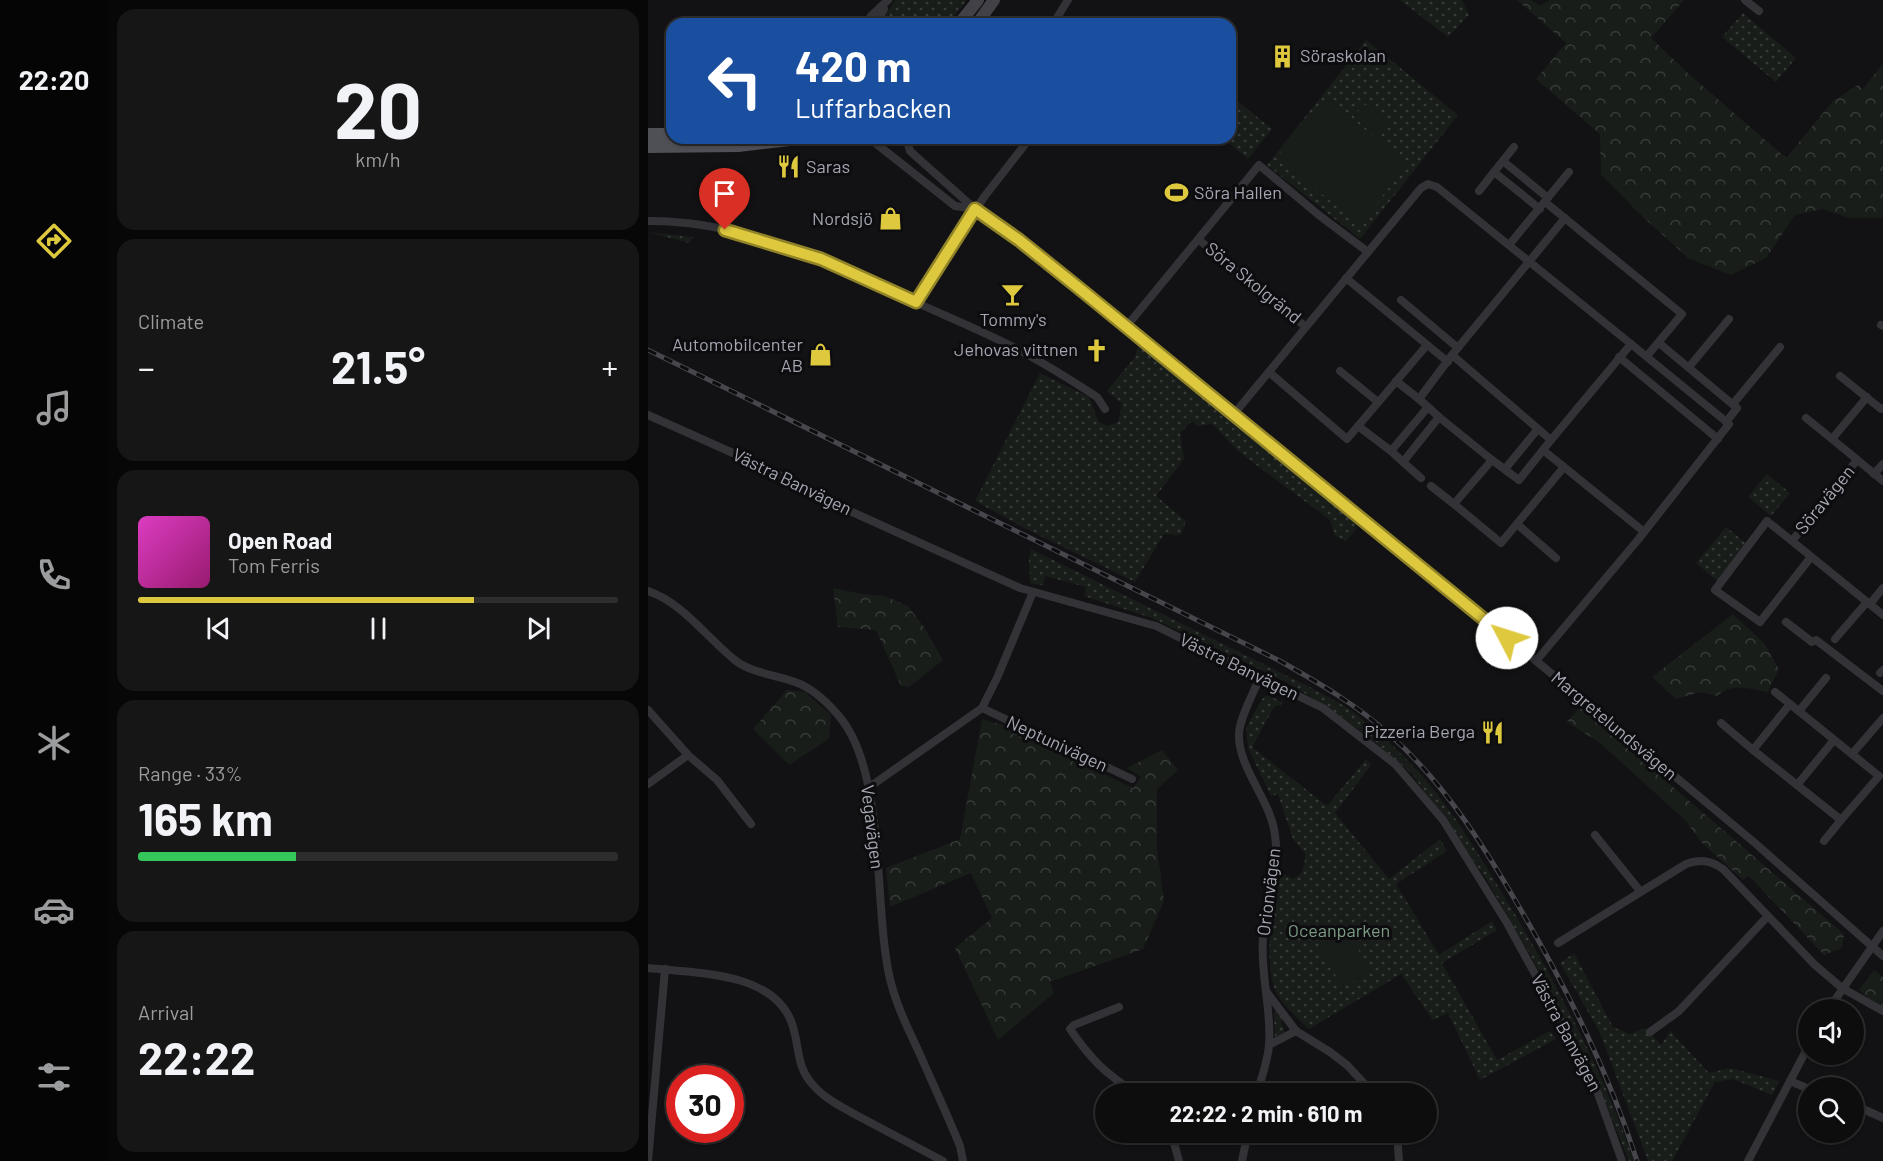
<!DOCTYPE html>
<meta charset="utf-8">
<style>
:root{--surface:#0e0d0e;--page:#171617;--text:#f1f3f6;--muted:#9b9c9e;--line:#2e2d2e;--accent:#dec93e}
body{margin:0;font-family:Barlow,sans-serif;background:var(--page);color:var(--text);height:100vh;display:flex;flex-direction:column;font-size:22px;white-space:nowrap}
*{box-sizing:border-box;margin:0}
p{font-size:20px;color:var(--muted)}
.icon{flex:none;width:33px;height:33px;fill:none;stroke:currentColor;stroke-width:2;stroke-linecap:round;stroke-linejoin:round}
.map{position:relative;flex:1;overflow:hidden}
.panel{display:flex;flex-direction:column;gap:9px;padding:9px;background:#080708;width:540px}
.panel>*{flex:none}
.hud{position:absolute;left:18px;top:18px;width:570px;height:126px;border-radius:18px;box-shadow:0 2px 4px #0004,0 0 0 2px var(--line);background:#1a4fa0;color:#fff;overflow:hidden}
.tools{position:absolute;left:1150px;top:999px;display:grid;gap:12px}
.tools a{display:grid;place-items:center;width:66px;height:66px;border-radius:50%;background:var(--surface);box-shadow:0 2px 4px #0004,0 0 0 2px var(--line);font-size:30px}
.speed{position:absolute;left:18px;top:1065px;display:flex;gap:12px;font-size:30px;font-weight:700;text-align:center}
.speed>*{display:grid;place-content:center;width:78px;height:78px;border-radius:50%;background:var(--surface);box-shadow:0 2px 4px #0004,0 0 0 2px var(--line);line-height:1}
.speed .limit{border:9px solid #d22;background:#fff;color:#111}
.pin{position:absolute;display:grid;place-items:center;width:51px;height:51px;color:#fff;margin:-62px -26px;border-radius:50% 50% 50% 0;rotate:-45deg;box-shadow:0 0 6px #0007}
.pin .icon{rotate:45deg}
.me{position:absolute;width:66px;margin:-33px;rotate:310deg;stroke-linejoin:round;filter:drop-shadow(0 0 4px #0008)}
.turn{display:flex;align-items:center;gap:21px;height:126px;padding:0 30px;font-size:27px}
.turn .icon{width:78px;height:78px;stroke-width:2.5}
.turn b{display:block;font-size:42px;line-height:51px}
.big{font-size:45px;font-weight:700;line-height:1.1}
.panel .widget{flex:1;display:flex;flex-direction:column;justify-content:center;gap:9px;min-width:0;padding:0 21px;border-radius:18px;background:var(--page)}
.panel .dial{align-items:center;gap:0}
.dial b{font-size:78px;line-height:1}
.song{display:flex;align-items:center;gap:18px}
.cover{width:72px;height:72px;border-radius:9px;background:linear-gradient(135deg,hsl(310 70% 55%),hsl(320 70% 35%))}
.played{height:6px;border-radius:3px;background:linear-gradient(90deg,var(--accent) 70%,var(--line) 70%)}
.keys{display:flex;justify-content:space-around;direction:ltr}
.heat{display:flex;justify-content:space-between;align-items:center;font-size:33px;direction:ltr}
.charge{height:9px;border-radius:4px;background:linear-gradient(90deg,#34c759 33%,var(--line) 0)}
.trip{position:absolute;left:447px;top:1083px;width:342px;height:60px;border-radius:30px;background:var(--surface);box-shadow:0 2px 4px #0004,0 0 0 2px var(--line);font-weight:700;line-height:60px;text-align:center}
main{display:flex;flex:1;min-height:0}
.tab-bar{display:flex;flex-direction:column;width:108px;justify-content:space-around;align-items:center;background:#060506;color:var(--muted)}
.tab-bar .icon{width:42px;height:42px}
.tab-bar .on{color:var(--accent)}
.tab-bar b{font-size:27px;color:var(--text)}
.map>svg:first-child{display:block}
.grass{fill:url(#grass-dots)}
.forest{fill:url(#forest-crowns)}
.garden{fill:#181d1a}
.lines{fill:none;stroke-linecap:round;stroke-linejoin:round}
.street{stroke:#333337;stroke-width:8}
.secondary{stroke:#414147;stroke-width:12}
.primary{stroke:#4f4f56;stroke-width:14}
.rail-casing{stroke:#46464c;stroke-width:5}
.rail{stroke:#0d0c0e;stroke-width:3;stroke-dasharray:9;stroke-linecap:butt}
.route-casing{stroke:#908328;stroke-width:15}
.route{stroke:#dec93e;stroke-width:10}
.labels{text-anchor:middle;stroke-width:6;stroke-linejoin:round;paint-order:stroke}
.poi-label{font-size:18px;fill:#a4a6b2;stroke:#0d0c0e;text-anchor:end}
.street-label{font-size:18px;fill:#a4a6b2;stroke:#0d0c0e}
.park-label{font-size:18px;fill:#7d9b85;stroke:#0d0c0e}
</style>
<main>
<nav class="tab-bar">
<b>22:20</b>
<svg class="icon on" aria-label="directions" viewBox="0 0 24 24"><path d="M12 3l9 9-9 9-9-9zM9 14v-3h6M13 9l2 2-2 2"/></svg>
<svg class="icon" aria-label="music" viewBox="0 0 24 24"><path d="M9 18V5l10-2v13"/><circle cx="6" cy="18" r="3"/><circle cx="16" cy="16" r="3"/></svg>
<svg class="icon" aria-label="phone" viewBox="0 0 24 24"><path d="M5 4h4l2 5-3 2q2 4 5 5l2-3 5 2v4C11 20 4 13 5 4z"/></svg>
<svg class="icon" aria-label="climate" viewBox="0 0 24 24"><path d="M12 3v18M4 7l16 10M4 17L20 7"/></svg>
<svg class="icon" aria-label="car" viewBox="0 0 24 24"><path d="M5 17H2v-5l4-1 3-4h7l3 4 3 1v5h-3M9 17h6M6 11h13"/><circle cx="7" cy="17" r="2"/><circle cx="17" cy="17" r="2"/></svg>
<svg class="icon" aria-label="filters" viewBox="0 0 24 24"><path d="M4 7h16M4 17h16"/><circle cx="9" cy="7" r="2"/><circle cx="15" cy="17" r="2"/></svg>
</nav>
<section class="panel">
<div class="widget dial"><b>20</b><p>km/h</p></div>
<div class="widget"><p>Climate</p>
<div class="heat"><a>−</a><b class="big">21.5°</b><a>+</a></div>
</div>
<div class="widget">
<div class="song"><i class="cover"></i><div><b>Open Road</b><p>Tom Ferris</p></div></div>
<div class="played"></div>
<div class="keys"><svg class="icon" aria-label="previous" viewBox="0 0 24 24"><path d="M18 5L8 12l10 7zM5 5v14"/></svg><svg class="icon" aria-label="pause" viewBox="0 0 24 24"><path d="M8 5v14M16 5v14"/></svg><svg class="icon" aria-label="next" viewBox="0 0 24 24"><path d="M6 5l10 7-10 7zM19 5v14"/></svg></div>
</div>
<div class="widget"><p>Range · 33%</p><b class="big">165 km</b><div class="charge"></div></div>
<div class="widget"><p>Arrival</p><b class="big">22:22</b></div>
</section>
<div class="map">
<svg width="1235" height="1161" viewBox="0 0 1235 1161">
<defs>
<pattern id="grass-dots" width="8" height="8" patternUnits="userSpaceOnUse" patternTransform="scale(1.5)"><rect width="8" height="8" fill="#181d1a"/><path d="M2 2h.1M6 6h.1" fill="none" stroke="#373b39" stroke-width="1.8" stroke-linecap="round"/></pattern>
<pattern id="forest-crowns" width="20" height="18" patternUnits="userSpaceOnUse" patternTransform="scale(1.5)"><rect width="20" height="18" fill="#181d1a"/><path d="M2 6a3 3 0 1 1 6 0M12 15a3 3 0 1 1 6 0" fill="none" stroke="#373b39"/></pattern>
</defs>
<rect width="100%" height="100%" fill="#121113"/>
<!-- grass -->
<g class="grass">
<polygon points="247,0 319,0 300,24 232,24"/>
<polygon points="752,0 814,0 821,15 800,37"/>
<polygon points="1095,13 1148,58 1128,82 1074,37"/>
<polygon points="718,40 810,115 712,239 619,165"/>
<polygon points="582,95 624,129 600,159 575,138 582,138"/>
<polygon points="0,232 45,237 41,243"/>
<polygon points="491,343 707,520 708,529 698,541 687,536 682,520 591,452 564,424 550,426 544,421 532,433 536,459 508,496 538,521 533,535 516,534 487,582 380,530 327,501 392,373 441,397 450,421 459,426 470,422 474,404 459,391 487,357"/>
<polygon points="1119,474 1142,493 1123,516 1100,497"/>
<polygon points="1078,527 1099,544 1069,581 1048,563"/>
<path d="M383,549L662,687C674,694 687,700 698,707C724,725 754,753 775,777C808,815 833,858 859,901C909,984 954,1069 986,1161H981L942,1066L885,960L839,880L764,774L728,743L680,707L636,681L504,618L436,596L438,587L397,576L395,585L382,583L381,560Z"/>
<path d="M620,695L636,703L626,707L604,747L679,806L718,759L723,765L687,813L741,879L792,839L799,851L748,884L791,955L844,921L849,930L794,963L849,1060L902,1031L908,1039L832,1080L800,1013L785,1020L753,974L661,1029C649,1018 634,1005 627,990C616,962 623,901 633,873L645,879C656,874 657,865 657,854L645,839L630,794L623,796L600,748L598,728L614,699Z"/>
<polygon points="926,953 965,1027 982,1034 998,1028 1013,1045 1022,1031 1061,1073 1082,1068 1131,1081 1124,1095 1085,1079 1067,1082 1024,1161 1000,1161 952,1033 912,963"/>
<polygon points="628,1011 637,1018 633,1022 637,1032 627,1038 626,1014"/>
</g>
<!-- forest -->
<g class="forest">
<polygon points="869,0 884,0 891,6 902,0 1036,0 1003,38 1041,74 1138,158 1185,101 1210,85 1215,89 1235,63 1235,218 1202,218 1174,209 1147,215 1118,258 1083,275 1040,258 995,217 953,175 952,134 888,79 918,43"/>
<polygon points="185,588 214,594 237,596 260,606 276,627 295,660 261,687 253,686 228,630 190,627"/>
<path d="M1085,614L1116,643L1131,669L1120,692C1101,689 1084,682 1069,696L1053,692L1028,699L1004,677Z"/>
<polygon points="139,690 157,692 183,715 181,739 141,765 105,729"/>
<polygon points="932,707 1196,934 1194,948 1176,955 1101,876 1095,880 1054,843 1037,820 952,743 919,722"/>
<polygon points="334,719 358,726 485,788 493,777 479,768 514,750 530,770 509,789 509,848 516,901 495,949 402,982 406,993 350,1040 307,948 344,918 323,873 242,907 238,868 312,839"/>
<polygon points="1226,970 1235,977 1235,1007 1224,1001 1211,990"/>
</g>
<!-- garden -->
<g class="garden">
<polygon points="678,98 760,164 712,224 628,158"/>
<polygon points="716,104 738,122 727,135 706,117"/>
<polygon points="698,929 723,971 695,988 670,945"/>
</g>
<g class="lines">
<!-- street -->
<g class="street">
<polyline points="1097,0 1111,11"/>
<polyline points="219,24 223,16 240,0"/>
<polyline points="228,24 236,9"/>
<polyline points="405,24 420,0"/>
<polyline points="221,138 307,206 327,209"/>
<polyline points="258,138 262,151 327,209 371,240 437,293 845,625 1107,843 1235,956"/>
<polyline points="855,161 900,198"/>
<polyline points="846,172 866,147"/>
<polyline points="831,191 846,172 892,209"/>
<polyline points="897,202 1034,314 999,356"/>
<path d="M0,221C97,220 191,266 276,306C307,320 338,333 367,348C396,363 423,380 449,397L457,409"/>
<polyline points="551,240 658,327"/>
<polyline points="861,245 921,172"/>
<polyline points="698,278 800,362"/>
<polyline points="753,300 810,348"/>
<polyline points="268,302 336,197 382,138"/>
<polyline points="1233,325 1235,326"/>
<polyline points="478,327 611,165 672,216 720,252"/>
<polyline points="1011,343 1089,408 1078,422"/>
<polyline points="804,355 917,218"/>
<polyline points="971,357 1070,439"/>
<polyline points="1041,367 1081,319"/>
<polyline points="692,371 730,402"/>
<polyline points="621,372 699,439 779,345"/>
<polyline points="1192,376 1233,409 1235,408"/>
<polyline points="748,381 771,399 804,355 903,440 871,480 844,460"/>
<polyline points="1085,404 1132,347"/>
<polyline points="586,414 773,188 780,184 789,187 983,344"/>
<polyline points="0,415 105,462 202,511 372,588 508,626 675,708 747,764 795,820 859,923 916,1027 950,1094 974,1161"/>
<polyline points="1158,418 1184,439 1219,397"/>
<polyline points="710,426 743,451 780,407 771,399"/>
<polyline points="1184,439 1235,481"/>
<polyline points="895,450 995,531"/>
<polyline points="743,451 755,462 791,417 780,407"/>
<polyline points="755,462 773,478"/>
<polyline points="857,469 889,430"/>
<polyline points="1226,474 1235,464"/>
<polyline points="783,486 806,504 844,460 791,417"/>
<polyline points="806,504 853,543 916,467"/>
<polyline points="869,524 908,558"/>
<polyline points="1144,541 1235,615"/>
<polyline points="1163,557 1112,622 1067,590 1119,521 1144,541 1209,460"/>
<path d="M0,591C34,602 60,639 88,661C104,673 129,675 147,682C164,688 179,702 190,715C239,770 225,907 242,979C248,1004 259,1027 270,1050C284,1082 299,1114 312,1146L315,1161"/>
<polyline points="1222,604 1235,588"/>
<polyline points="1138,622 1164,642 1168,640 1235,691"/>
<polyline points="1187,639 1219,602"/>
<polyline points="888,661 989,541 1081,424 983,344 903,440"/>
<polyline points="1232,673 1235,670"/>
<polyline points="1127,692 1231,776 1193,820"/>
<polyline points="334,708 484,779"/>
<polyline points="0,710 40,755 69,780 103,824"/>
<polyline points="1151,711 1178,678"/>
<polyline points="1073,723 1105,750 1142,704"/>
<polyline points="1105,750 1149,785 1186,740"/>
<polyline points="1204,754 1235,718"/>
<polyline points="0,784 40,755"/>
<polyline points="1149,785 1193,820 1176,841"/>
<polyline points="220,788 334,708 349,678 385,592"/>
<polyline points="947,835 992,891"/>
<path d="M910,943L1038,864C1052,859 1062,860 1075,869L1167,965L1194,988L1235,1011"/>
<path d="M0,968C45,973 123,971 143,1021C152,1043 147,1066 165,1085C177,1099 194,1107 210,1116C238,1131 267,1146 295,1161"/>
<polyline points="618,991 648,1031 682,1052 699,1065 726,1094"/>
<path d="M471,1007L426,1025L422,1029C444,1061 457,1073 489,1094"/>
<polyline points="1180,1010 1235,931"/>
<polyline points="1002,1032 1031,1011 1119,917"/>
<polyline points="621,1045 648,1031"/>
<polyline points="1142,1081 1161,1089"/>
<path d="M609,1094C613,1078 620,1061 621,1045C624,1010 612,974 615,939C618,905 632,871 627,835C623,800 589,767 591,733C592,717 606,692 612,677"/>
<polyline points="1206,1105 1235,1118"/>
<polyline points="523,1132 531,1161"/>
<polyline points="749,1132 751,1161"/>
<polyline points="0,1161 17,969"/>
<polyline points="594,1161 600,1132"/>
<polyline points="1100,1161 1161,1045"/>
</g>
<!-- secondary -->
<g class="secondary">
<polyline points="311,24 330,0"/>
<polyline points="329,24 346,0"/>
</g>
<!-- primary -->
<g class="primary">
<polyline points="0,135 24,135"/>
<polyline points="0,146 90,145 150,138"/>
</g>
<defs>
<path id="rail" d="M0,350L632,661C671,683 709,705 742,735C796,783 834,843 870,905C918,987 960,1070 989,1161"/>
</defs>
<!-- rail casing -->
<use href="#rail" class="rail-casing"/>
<!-- rail -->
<use href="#rail" class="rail"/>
</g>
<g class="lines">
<defs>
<polyline id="route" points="77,230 173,259 268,302 327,209 371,240 437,293 859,638"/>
</defs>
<!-- route casing -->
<use href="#route" class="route-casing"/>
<!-- route -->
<use href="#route" class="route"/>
</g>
<!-- icons -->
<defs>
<symbol id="building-bare" viewBox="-9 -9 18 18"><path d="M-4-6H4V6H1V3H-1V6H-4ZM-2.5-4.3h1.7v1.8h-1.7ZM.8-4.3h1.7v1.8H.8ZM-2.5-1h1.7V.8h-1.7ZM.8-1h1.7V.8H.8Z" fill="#dec93e" stroke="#0d0c0e" stroke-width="2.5" paint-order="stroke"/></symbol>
<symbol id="restaurant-bare" viewBox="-9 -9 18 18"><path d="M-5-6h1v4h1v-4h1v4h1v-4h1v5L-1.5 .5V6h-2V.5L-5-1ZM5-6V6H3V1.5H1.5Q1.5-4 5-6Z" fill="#dec93e" stroke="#0d0c0e" stroke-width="2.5" paint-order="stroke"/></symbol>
<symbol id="stadium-bare" viewBox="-9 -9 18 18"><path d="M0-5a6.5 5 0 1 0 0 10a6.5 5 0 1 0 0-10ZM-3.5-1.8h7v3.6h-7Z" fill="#dec93e" stroke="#0d0c0e" stroke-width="2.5" paint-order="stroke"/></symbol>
<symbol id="shop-bare" viewBox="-9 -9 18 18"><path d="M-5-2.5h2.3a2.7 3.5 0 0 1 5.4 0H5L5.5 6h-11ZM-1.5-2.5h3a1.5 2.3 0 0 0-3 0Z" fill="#dec93e" stroke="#0d0c0e" stroke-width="2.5" paint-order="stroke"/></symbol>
<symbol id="bar-bare" viewBox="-9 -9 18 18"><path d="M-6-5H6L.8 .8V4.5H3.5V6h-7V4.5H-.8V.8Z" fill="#dec93e" stroke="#0d0c0e" stroke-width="2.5" paint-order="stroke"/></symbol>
<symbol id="church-bare" viewBox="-9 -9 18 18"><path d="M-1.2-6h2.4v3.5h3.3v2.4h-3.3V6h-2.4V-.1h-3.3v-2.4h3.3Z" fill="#dec93e" stroke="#0d0c0e" stroke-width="2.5" paint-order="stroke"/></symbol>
</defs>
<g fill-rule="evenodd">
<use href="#building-bare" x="618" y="40" width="33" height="33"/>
<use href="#restaurant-bare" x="124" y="150" width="33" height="33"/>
<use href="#stadium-bare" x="512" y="176" width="33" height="33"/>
<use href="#shop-bare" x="226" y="202" width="33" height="33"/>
<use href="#bar-bare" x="348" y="278" width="33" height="33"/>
<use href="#church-bare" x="432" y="334" width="33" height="33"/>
<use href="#shop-bare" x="156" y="338" width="33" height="33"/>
<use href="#restaurant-bare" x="828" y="716" width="33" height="33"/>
</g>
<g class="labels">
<!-- poi labels -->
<g class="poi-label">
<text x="652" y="62" text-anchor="start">Söraskolan</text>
<text x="158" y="173" text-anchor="start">Saras</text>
<text x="546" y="199" text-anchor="start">Söra Hallen</text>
<text x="225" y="225">Nordsjö</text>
<text x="365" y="326" text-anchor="middle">Tommy's</text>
<text x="155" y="351">Automobilcenter<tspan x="155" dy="21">AB</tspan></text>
<text x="430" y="356">Jehovas vittnen</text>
<text x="827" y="738">Pizzeria Berga</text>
</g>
<!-- street labels -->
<g class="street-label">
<text transform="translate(605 283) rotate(39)" y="6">Söra Skolgränd</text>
<text transform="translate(144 482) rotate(26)" y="6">Västra Banvägen</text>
<text transform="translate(1177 500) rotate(-51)" y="6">Söravägen</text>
<text transform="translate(591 667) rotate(26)" y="6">Västra Banvägen</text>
<text transform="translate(966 726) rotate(40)" y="6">Margretelundsvägen</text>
<text transform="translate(409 744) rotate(25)" y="6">Neptunivägen</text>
<text transform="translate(224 827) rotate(83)" y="6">Vegavägen</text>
<text transform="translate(621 892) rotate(-83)" y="6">Orionvägen</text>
<text transform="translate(918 1033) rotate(62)" y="6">Västra Banvägen</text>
</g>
<!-- park labels -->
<g class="park-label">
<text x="691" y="937">Oceanparken</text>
</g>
</g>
</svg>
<div class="tools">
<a><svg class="icon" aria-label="sound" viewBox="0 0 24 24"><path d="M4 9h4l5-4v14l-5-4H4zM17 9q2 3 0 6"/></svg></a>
<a><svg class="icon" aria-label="search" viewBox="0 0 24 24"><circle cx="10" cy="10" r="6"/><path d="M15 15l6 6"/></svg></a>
</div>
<div class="speed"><div class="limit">30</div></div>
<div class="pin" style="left:77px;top:230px;background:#d93025"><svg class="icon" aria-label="arrive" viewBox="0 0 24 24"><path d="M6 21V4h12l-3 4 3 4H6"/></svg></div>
<svg class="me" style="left:859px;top:638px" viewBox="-20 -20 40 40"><circle r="19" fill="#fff"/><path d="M0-13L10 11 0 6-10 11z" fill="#dec93e"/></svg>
<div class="trip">22:22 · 2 min · 610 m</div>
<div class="hud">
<div class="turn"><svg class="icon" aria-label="left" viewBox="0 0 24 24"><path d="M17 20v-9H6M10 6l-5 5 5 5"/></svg><div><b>420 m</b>Luffarbacken</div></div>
</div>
</div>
</main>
